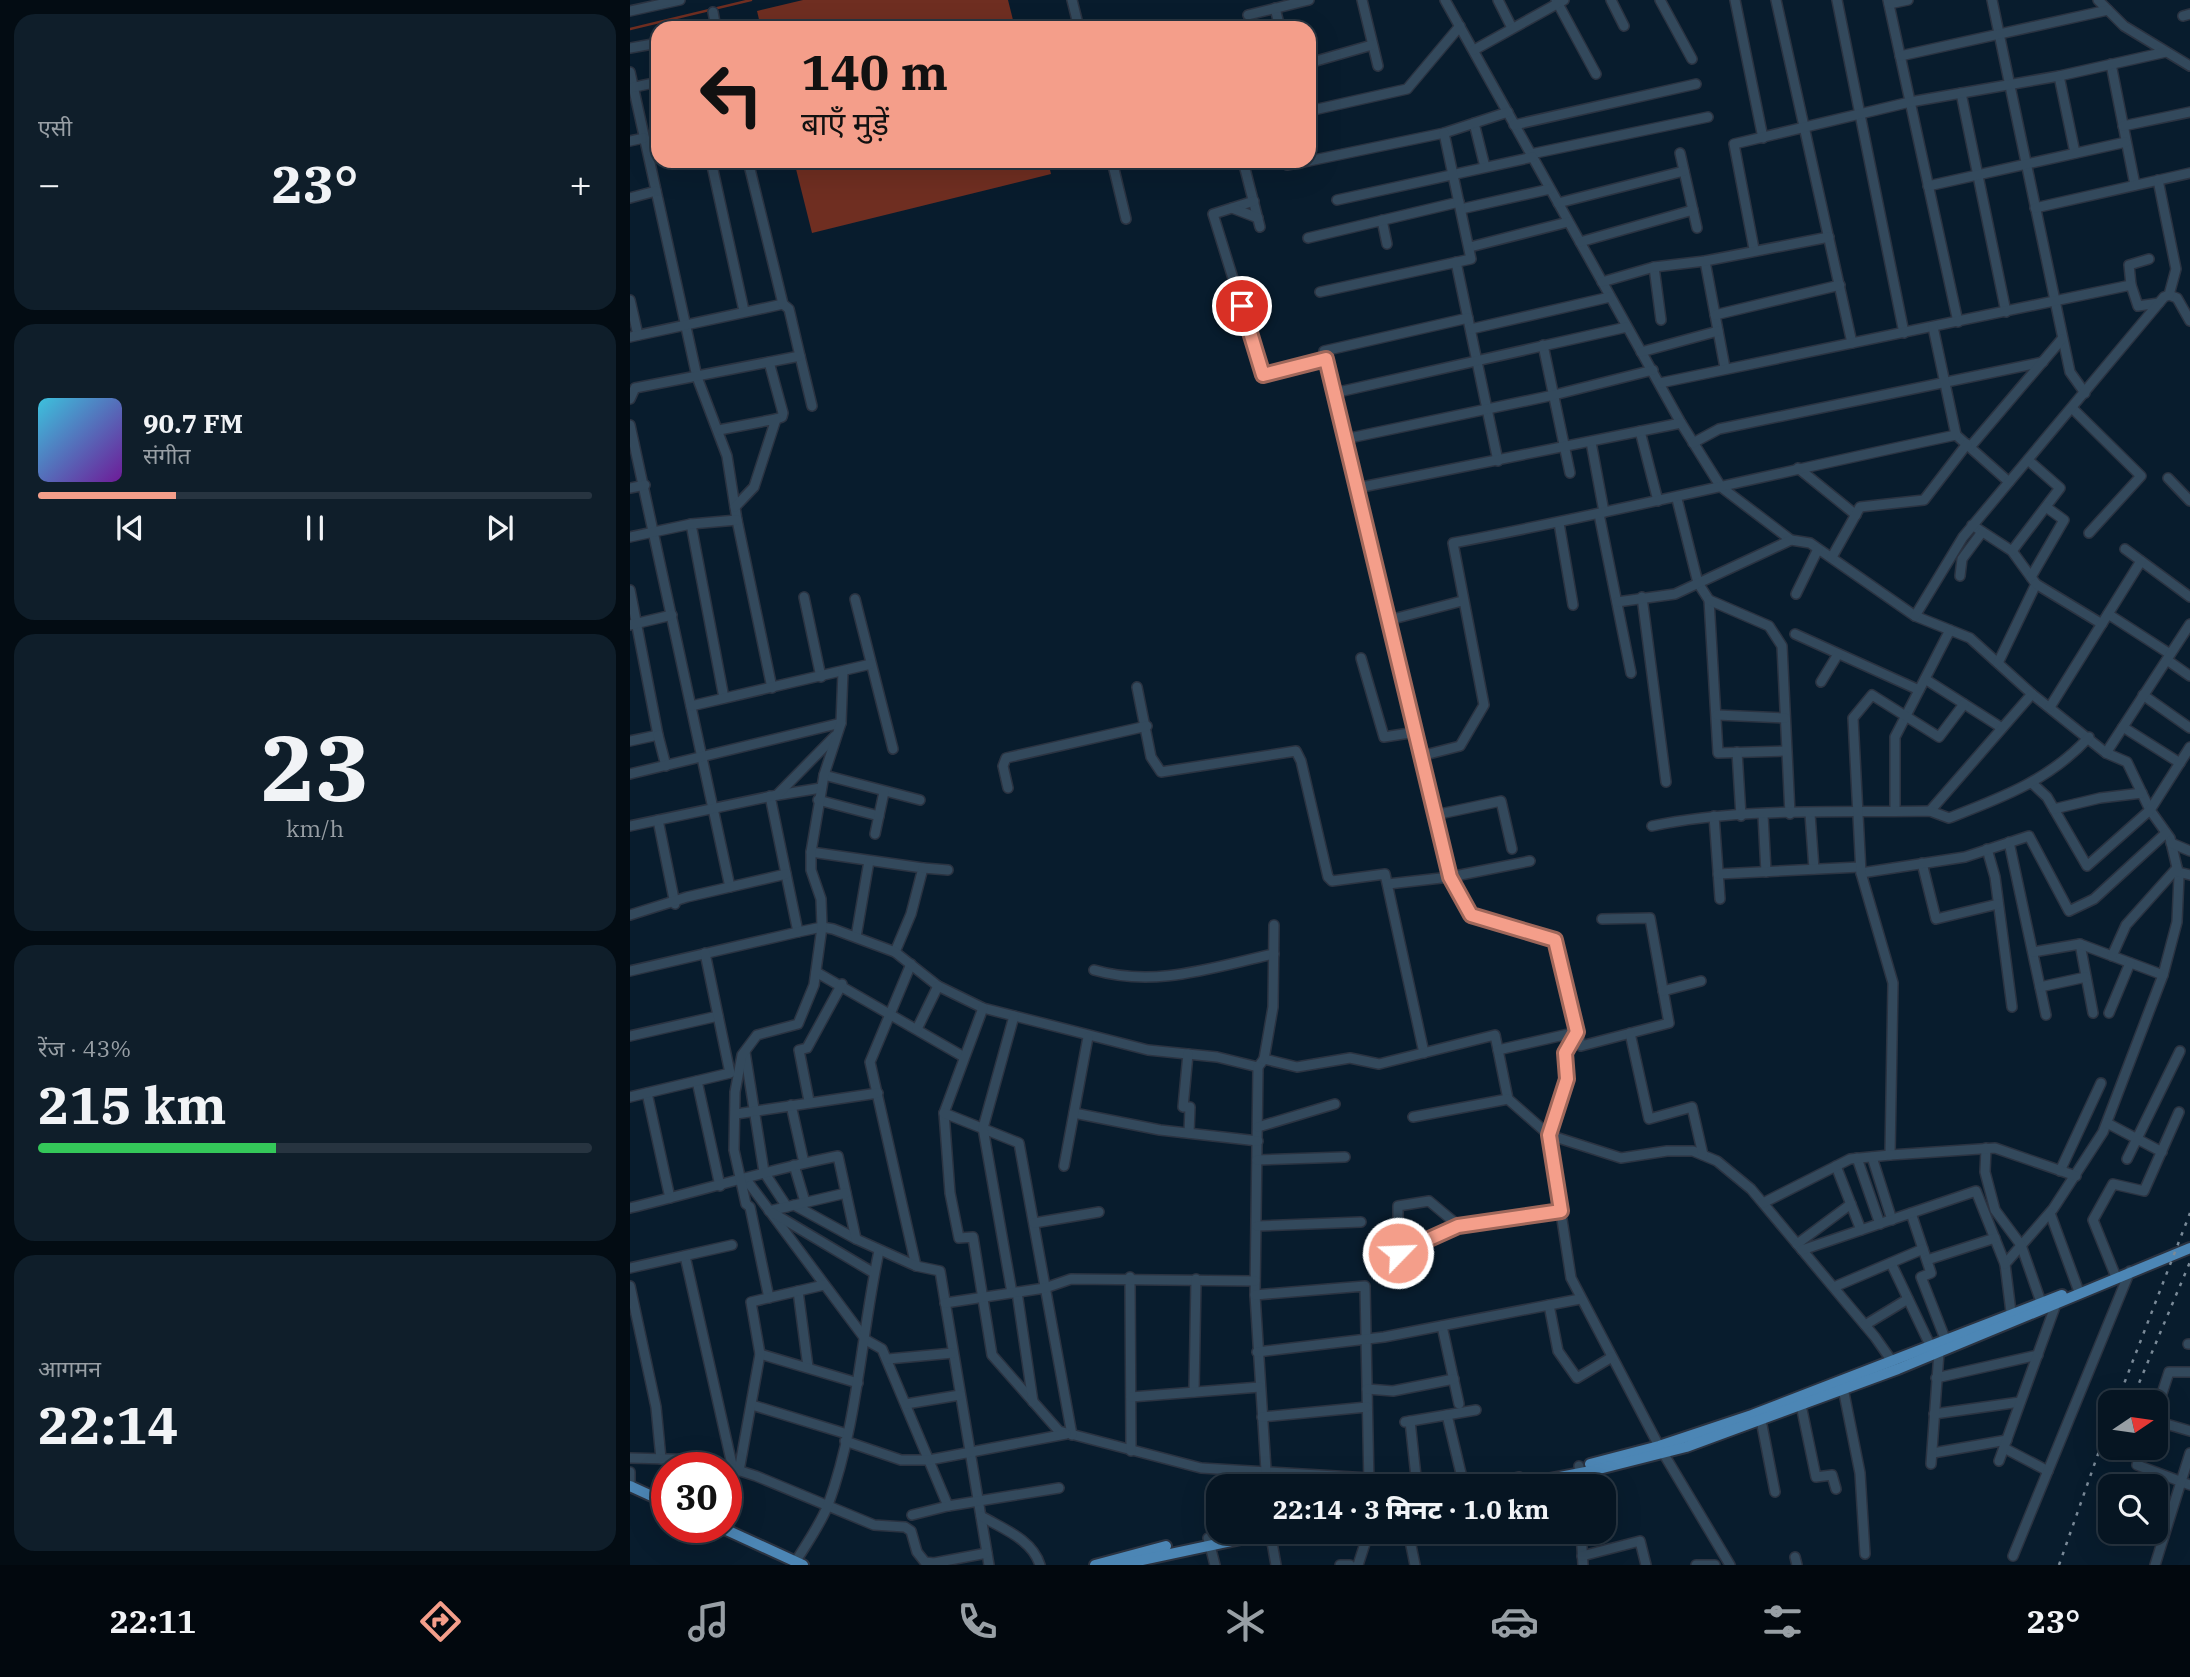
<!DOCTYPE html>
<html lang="hi">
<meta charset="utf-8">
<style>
:root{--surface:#061522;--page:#0f1e2a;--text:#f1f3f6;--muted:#989fa5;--line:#273440;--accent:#f49e8a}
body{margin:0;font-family:"IBM Plex Serif","Noto Sans Devanagari",serif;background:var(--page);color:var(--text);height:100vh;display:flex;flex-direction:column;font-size:26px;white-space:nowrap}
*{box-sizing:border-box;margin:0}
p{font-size:23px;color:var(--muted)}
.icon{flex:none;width:38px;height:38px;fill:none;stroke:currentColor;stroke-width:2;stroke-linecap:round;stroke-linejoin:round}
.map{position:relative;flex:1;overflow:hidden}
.panel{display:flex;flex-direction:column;gap:14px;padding:14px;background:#030c13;width:630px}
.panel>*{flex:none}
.top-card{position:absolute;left:21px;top:21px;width:665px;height:147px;border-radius:21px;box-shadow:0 7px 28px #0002,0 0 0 2px var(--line);background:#f49e8a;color:#111;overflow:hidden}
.needle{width:46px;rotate:77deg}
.fabs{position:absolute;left:1468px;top:1390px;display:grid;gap:14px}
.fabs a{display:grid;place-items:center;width:70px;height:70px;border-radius:14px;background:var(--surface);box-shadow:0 7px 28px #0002,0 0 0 2px var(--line);font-size:35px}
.speed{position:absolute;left:21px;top:1452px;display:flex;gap:14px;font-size:35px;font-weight:700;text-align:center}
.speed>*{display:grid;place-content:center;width:91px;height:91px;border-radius:50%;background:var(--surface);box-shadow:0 7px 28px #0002,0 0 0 2px var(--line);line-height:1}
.speed .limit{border:10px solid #d22;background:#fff;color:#111}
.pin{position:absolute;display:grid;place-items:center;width:60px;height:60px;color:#fff;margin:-30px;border:4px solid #fff;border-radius:50%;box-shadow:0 2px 7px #0007}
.me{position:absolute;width:77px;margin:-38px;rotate:66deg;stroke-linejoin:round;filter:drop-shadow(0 0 5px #0008)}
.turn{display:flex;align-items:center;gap:24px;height:147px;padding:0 35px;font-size:32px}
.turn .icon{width:91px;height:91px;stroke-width:2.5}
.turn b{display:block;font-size:49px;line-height:60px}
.big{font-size:52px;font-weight:800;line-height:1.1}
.panel .tile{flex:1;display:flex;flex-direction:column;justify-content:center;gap:10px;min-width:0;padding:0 24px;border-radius:21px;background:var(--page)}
.panel .dial{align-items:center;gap:0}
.dial b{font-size:91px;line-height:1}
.song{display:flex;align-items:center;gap:21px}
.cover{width:84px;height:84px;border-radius:10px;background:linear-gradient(135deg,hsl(190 70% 55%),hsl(280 70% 35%))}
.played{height:7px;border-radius:4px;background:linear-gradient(90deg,var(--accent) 25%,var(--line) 25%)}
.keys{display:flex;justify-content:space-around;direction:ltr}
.heat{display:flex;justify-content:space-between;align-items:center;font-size:38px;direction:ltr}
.charge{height:10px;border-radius:5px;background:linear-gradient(90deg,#34c759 43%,var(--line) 0)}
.trip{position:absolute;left:576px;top:1474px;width:410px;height:70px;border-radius:21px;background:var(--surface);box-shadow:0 7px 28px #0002,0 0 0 2px var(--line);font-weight:800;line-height:70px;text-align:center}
.tabs{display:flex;height:112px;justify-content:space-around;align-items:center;background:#02080e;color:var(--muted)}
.tabs .icon{width:49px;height:49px}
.tabs .on{color:var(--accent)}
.tabs b{font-size:32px;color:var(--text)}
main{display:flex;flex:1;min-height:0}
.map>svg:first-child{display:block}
.water{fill:#6f2e21}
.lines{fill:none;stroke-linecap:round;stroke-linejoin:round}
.stream{stroke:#6f2e21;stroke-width:2.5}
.minor-casing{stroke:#2b3341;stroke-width:12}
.major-casing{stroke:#2b3341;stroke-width:14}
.minor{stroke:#33495c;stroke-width:9}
.major{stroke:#4c86b5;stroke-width:10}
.rail{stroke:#7a8a98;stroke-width:2.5;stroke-dasharray:3.5 7;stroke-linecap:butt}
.route-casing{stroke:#9f675a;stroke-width:18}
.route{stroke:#f49e8a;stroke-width:12}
</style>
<main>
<section class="panel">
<div class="tile"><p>एसी</p>
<div class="heat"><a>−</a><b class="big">23°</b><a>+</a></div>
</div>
<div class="tile">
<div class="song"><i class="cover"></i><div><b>90.7 FM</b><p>संगीत</p></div></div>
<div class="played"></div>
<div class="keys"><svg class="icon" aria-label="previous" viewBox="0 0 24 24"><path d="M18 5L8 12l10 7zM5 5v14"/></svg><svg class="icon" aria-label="pause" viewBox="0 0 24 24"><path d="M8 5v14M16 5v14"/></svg><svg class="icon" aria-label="next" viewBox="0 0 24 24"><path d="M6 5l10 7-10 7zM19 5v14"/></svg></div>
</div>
<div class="tile dial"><b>23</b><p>km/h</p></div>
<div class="tile"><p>रेंज · 43%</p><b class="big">215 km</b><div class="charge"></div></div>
<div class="tile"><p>आगमन</p><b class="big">22:14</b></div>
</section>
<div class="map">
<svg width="1560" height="1565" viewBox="0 0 1560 1565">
<rect width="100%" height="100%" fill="#081c2d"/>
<!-- water -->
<g class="water">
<polygon points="173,0 378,0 385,28 131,28 127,11"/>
<polygon points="164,161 418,161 421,174 182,233"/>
</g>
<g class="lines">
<!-- stream -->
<polyline class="stream" points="0,29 121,0"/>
<defs>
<g id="minor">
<polyline points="442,0 449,28"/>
<polyline points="732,0 748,66"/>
<polyline points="815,0 1051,423 1091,487 1161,540 1180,543 1285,616 1340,638 1402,694 1476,753 1497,762 1520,810 1540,838 1549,876 1547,922 1533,975 1473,1132 1423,1209 1375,1264 1382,1320"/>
<polyline points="868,0 882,28"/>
<polyline points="926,0 966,74"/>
<polyline points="981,0 994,26"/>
<polyline points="1030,0 1062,59"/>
<polyline points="1105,0 1133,138"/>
<polyline points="1146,0 1222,343"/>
<polyline points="1207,0 1274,333"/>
<polyline points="1258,0 1328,322"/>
<polyline points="1362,0 1440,372 1455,393"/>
<polyline points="1468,0 1494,26 1560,66"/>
<polyline points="1259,4 1278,0"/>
<polyline points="645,8 650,28"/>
<polyline points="0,11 50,0"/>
<polyline points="83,12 86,28"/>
<polyline points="618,15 679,0"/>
<polyline points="1553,16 1560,14"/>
<polyline points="0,48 28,43"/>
<polyline points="844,50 934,0"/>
<polyline points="1270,56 1478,10"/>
<polyline points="679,63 742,45"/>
<polyline points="1481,64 1505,185"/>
<polyline points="0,72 67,377 97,456 107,520 142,688"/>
<polyline points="1429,76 1445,153"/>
<polyline points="0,88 28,82"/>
<polyline points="1331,93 1376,312"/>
<polyline points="679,111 777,89 830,26"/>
<polyline points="844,123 855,167"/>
<polyline points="884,125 1066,84"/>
<polyline points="1493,126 1560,112"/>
<polyline points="0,141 14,138"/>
<polyline points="1050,153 1067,228"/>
<polyline points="901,154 1078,117"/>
<polyline points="81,161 114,311"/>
<polyline points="482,161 496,219"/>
<polyline points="613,161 630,227"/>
<polyline points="679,161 814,133 878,112"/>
<polyline points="657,165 678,161"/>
<polyline points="1298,186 1496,142"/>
<polyline points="0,198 26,191"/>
<polyline points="707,200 903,157"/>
<polyline points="624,201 583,214 633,375 696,359"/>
<polyline points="928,203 1054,171"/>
<polyline points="602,208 628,218"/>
<polyline points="1405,208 1560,173"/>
<polyline points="831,209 920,189"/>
<polyline points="752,220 757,244"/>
<polyline points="678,238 829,202"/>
<polyline points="950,242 1063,210"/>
<polyline points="840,247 938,222"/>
<polyline points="1124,249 1104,144 1280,102 1429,76 1536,52"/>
<polyline points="1075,261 1095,368"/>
<polyline points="826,262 868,461"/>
<polyline points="1024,267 1031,320"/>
<polyline points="972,282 1024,267 1075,261 1199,237"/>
<polyline points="1501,285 1499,265 1519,259"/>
<polyline points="690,292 841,259 814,133"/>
<polyline points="1539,295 1547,298 1560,321"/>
<polyline points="0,300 8,335"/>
<polyline points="1085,315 1210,285"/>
<polyline points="838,318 694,351 820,877 841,915 925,940 951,1046 1039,1023 1020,918 972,919"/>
<polyline points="841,329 980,297"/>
<polyline points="0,337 153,304"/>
<polyline points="913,345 940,473"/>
<polyline points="1011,352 1088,331"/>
<polyline points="170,356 182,406"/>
<polyline points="139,362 153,413 152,417 146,419"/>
<polyline points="1030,383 1501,285 1508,306 1529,303"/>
<polyline points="704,393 997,327"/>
<polyline points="0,399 5,388 170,356 159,309 153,304 118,161"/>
<polyline points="1442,408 1511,476 1459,533"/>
<polyline points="0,425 100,887"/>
<polyline points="89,430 146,419 124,487 105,507"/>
<polyline points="1010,431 1028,501"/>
<polyline points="1326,435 1379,482"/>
<polyline points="715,439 924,395 1023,370"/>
<polyline points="961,442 974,512"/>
<polyline points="1063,443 1089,429 1413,362"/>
<polyline points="1340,447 1432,339"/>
<polyline points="1168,468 1226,515"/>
<polyline points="1538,478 1560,501"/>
<polyline points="0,488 15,485"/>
<polyline points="727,488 1051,423"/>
<polyline points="1047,499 1068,583 1079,600 1088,753 1156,751"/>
<polyline points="969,514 1001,673"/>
<polyline points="929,523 943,605"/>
<polyline points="61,524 94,698"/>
<polyline points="1342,525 1382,551 1406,584 1368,663"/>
<polyline points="0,537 61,524 107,520"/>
<polyline points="1495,549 1560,597"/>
<polyline points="1382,551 1430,488 1398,460"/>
<polyline points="1202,557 1230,507 1294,500 1337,444"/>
<polyline points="1330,576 1332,559 1352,532"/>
<polyline points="1401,577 1434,520 1416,507"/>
<polyline points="1406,584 1472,624"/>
<polyline points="0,590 28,735 0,741"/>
<polyline points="1166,594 1188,549"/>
<polyline points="174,597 191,677"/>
<polyline points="1012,597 1036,782"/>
<polyline points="225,599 263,749"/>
<polyline points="1079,600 1139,626 1152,646 1160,814"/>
<polyline points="987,602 1045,594 1161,540"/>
<polyline points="1478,614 1540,654"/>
<polyline points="1285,616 1333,537 1534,297 1539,295 1546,269 1528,180"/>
<polyline points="759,620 832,601"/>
<polyline points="0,625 42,615"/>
<polyline points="1165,634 1289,690"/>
<polyline points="731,658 754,737 786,732"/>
<polyline points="1537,660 1560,676"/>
<polyline points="1295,679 1372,728"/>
<polyline points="1191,682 1208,654"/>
<polyline points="507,687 521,757 531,772 666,751 671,761 698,877 702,881 755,874 794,1053"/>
<polyline points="1513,695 1560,728"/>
<polyline points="61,706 241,664"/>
<polyline points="1420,707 1511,561"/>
<polyline points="1087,715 1155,718"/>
<polyline points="1493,727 1550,763"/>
<polyline points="28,735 36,766"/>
<polyline points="1107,752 1111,816"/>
<polyline points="1476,753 1560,624"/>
<path d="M791,756L830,746L854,705L823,543C992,511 1158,470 1326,435L1303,327"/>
<polyline points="0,774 211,723"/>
<polyline points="194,775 290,800"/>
<polyline points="1403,784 1417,797 1457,866 1520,810 1560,747"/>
<polyline points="378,788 373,766 376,758 517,726"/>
<polyline points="148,795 191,788"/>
<polyline points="140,796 168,932"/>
<polyline points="188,800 249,816"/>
<polyline points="1424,809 1470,798 1512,793"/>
<polyline points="1265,811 1265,737 1320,630"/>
<polyline points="1300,811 1402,694"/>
<polyline points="1180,814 1184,869"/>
<polyline points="805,815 871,801 882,849"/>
<polyline points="1133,815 1136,872"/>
<polyline points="1084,816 1090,899"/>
<polyline points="28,820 45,904"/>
<polyline points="0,826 147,795 205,736"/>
<path d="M1022,826C1112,807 1208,813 1300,811L1319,818C1371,798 1420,780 1459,737"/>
<polyline points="245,834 254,792"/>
<polyline points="1379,842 1416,1015"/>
<polyline points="1541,843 1560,851"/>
<polyline points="1357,849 1365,877 1382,1007"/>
<polyline points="181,852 293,868 281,914 265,952"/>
<polyline points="1292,863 1306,919 1368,904"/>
<polyline points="293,868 318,870"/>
<polyline points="1548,872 1560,875"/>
<polyline points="1231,873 1335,857 1399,836 1439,911 1464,899 1536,833"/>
<polyline points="1088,874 1230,867"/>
<polyline points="758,884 820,877 900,861"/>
<polyline points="0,915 57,897 156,874"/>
<polyline points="226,937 239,861"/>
<polyline points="1450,944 1463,1013"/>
<polyline points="1403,952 1450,944 1533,975"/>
<polyline points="1482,956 1496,925 1547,868"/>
<polyline points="281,964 240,1062 286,1266"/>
<path d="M464,970C526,988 583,967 644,954"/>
<polyline points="0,971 168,932 192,927 203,929 265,952 308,986 353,1008 518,1050 587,1057 628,1067 634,1059 667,1067 720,1058 749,1064 865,1035 878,1099 919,1135 991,1158 1037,1151 1063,1151 1087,1161 1121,1189 1245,1337 1264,1364"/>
<polyline points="186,972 334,1057"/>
<polyline points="1410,987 1456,977"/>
<polyline points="1033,991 1071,981"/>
<polyline points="353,1008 314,1113 320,1193 329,1238 343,1237 362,1355 429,1431 571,1468 739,1478"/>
<polyline points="1479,1013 1500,963"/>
<polyline points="287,1029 308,986"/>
<polyline points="947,1032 935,1053 937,1079 919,1135 941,1278 1029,1446 1100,1565"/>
<polyline points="1000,1033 1019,1119 1062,1107 1073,1155"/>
<polyline points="0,1036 88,1016"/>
<polyline points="868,1050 947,1032"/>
<polyline points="115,1052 134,1172 157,1207"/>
<polyline points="558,1054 553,1107 560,1107 559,1133"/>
<polyline points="634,1059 643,1007 644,925"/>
<polyline points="628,1067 625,1295 637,1486"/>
<polyline points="67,1081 90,1186"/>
<polyline points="17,1093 40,1198"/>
<polyline points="0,1097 100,1073 75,953"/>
<polyline points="179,1101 169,1050 177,1048 212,984"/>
<polyline points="161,1105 174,1163"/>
<polyline points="314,1113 389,1143 442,1435"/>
<polyline points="444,1113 530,1130 628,1141"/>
<polyline points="106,1114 248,1093"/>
<polyline points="783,1117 878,1099"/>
<polyline points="1477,1123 1532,1152"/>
<polyline points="628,1127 705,1104"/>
<polyline points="1356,1148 1355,1172 1365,1210 1391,1245 1411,1302"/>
<polyline points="1260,1155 1263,983 1231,873 1223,718 1242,695 1309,737 1334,704"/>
<polyline points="1242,1157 1262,1220"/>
<polyline points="1227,1158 1250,1224"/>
<polyline points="1497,1159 1550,1051"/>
<polyline points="627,1160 715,1157"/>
<polyline points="164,1165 175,1202"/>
<polyline points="434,1166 458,1037"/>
<polyline points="1206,1166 1231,1230"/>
<polyline points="1430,1171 1471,1083"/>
<polyline points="115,1178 236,1340 252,1349 318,1506"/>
<polyline points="1133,1203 1220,1159 1260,1155 1365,1148 1446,1176"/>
<polyline points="164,1205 226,1239"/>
<path d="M0,1208C70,1191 137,1170 208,1156L226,1239L286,1266L310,1271L359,1565"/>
<polyline points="139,1211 216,1193"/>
<polyline points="143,1213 244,1273"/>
<polyline points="1281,1213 1301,1273 1291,1277 1316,1341"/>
<polyline points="1420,1213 1448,1289"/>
<polyline points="404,1223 469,1212"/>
<polyline points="627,1226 731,1222"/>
<polyline points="829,1226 799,1201 768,1206 768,1253 829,1226 931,1211"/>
<polyline points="1167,1244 1221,1204"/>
<polyline points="1172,1250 1346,1191 1375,1264"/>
<polyline points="55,1256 103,1469"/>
<polyline points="1297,1260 1365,1238"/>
<polyline points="1261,1263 1301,1347"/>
<polyline points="0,1268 102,1245"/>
<polyline points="500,1277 501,1451"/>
<polyline points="1486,1277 1463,1220 1483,1184 1514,1191 1549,1112"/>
<polyline points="0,1286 26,1407 31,1459"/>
<polyline points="1204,1287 1293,1249"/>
<polyline points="168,1291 178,1367"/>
<polyline points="387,1292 403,1402"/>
<polyline points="382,1293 353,1128 384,1016"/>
<polyline points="625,1295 735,1286 739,1486"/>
<polyline points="139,1298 120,1207 116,1204 104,1150 105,1092 112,1055 127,1035 168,1024 184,985 192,927 191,899 181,870 181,852 194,775 211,723 213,671"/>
<polyline points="315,1303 415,1288 441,1279 625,1281"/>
<polyline points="919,1305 928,1351 947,1378 982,1357"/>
<polyline points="1235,1325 1278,1299"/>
<polyline points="812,1326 829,1404"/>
<polyline points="1558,1344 1560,1344"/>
<polyline points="627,1352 754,1337 950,1299"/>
<polyline points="130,1354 228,1383"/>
<polyline points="258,1359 323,1353"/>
<polyline points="1306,1378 1408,1355"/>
<polyline points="1212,1383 1230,1473 1235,1554"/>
<polyline points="737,1389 763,1391 824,1379"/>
<polyline points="564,1392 566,1279"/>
<polyline points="501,1397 630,1387"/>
<polyline points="276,1404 330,1395"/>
<polyline points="122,1405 217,1434"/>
<polyline points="1171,1405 1186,1477 1202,1475 1206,1489"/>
<polyline points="1526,1412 1539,1372 1560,1372"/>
<polyline points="1304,1414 1390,1402"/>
<polyline points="817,1415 834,1486"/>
<polyline points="632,1417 737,1407"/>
<polyline points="1131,1420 1145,1492"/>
<polyline points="780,1421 787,1486"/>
<polyline points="1526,1421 1560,1431"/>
<polyline points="775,1422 846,1410"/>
<polyline points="215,1441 271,1460 299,1460 436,1434"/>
<polyline points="1513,1447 1507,1465 1560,1485"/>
<polyline points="1374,1448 1418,1471"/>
<polyline points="1303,1453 1377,1440"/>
<polyline points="0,1458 76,1460 126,1476 244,1525 275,1527 281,1531 287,1552 295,1562 304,1563 357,1553"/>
<polyline points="1369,1461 1426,1304"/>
<polyline points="1301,1464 1309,1352"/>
<polyline points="949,1466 950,1486"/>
<polyline points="109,1471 130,1354 121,1302 194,1285"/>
<polyline points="0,1472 0,1483"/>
<polyline points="282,1515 318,1506 429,1488"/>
<path d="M351,1516C373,1529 402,1539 410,1565"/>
<polyline points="640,1531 646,1565"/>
<polyline points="778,1531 785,1565"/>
<polyline points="951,1531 953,1565"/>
<polyline points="578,1538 585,1565"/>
<polyline points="952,1556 1010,1541 1016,1565"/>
<polyline points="1383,1556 1500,1271"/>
<polyline points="1165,1557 1167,1565"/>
<path d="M166,1561C177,1543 190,1525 198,1505C228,1423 231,1335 249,1251"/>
<polyline points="710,1565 720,1565"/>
<polyline points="728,1565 739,1531"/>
<polyline points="1066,1565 1085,1565"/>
<polyline points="1525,1565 1560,1453"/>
</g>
<g id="major">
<polyline points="960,1464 1029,1446 1122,1415 1432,1295"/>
<polyline points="0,1486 37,1503"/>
<polyline points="853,1486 889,1478"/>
<polyline points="883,1486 961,1471 1056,1447 1268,1369 1560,1248"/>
<polyline points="92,1528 173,1565"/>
<polyline points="465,1565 536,1546"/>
<polyline points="489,1565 648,1531"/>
</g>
</defs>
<!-- minor casing -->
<use href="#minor" class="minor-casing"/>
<!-- major casing -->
<use href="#major" class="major-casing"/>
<!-- minor -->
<use href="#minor" class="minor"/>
<!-- major -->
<use href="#major" class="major"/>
<!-- rail -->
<g class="rail">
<polyline points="1487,1402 1560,1213"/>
<polyline points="1501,1402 1560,1262"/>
<polyline points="1429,1565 1480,1420"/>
</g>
</g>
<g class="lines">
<defs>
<polyline id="route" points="612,306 633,375 696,359 820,877 841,915 925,940 947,1032 935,1053 937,1079 919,1135 931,1211 828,1226 768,1253"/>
</defs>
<!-- route casing -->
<use href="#route" class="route-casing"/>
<!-- route -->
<use href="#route" class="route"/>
</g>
</svg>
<div class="fabs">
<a><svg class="needle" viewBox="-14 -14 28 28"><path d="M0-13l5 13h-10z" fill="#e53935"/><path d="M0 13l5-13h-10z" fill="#989fa5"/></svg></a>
<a><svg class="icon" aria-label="search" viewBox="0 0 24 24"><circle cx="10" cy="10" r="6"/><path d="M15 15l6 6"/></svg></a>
</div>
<div class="speed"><div class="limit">30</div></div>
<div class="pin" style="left:612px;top:306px;background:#d93025"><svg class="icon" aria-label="arrive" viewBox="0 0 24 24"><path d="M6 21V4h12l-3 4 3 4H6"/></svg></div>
<svg class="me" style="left:768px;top:1253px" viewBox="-20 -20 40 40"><circle r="17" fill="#f49e8a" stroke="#fff" stroke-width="3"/><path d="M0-11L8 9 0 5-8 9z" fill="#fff"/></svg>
<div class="trip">22:14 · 3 मिनट · 1.0 km</div>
<div class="top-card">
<div class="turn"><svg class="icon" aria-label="left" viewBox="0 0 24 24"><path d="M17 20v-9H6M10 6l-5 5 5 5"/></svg><div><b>140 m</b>बाएँ मुड़ें</div></div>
</div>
</div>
</main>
<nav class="tabs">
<b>22:11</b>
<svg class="icon on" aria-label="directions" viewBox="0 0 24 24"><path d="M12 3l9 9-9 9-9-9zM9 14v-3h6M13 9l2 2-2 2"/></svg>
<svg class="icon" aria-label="music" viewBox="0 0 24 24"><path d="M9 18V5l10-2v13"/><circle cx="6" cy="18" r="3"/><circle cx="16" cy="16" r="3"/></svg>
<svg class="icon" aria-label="phone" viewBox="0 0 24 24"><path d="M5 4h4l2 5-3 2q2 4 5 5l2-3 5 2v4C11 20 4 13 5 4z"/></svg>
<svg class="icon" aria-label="climate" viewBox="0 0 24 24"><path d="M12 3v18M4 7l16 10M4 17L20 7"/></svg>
<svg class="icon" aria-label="car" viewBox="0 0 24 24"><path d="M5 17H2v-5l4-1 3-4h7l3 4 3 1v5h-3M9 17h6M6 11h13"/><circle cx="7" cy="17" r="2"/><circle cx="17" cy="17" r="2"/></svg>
<svg class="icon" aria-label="filters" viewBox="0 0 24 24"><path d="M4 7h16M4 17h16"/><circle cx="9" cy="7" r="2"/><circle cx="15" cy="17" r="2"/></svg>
<b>23°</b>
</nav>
